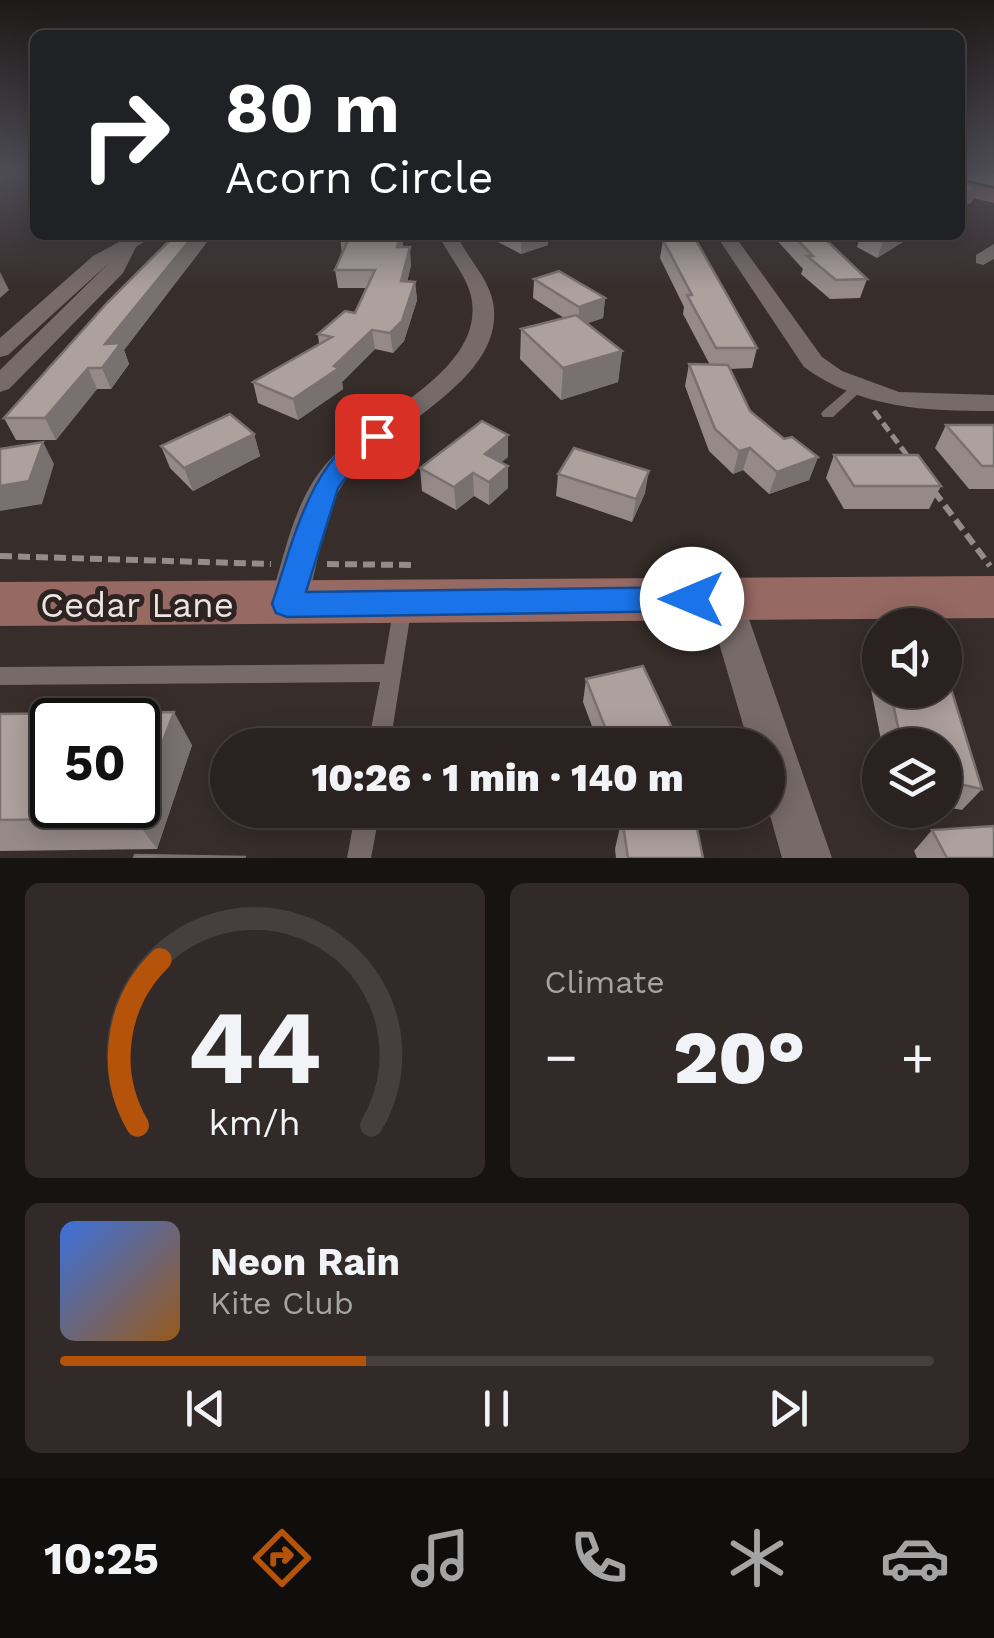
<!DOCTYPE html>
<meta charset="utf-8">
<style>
:root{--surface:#292220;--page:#312a29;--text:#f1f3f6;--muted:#a5a4a5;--line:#453f3e;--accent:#b45309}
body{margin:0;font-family:"Work Sans",sans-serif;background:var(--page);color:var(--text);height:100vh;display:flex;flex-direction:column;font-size:38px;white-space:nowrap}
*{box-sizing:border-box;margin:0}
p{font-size:32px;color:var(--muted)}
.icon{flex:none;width:55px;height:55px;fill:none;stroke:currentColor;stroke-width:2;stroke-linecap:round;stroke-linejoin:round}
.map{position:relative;height:858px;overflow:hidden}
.panel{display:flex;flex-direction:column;gap:25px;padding:25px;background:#171312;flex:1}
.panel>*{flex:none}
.banner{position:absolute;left:30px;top:30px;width:935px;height:210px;border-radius:15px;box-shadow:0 5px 25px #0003,0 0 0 2px var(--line);background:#202124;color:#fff;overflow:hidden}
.tools{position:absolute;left:862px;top:608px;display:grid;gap:20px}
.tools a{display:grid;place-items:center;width:100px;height:100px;border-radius:50%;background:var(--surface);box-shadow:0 5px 25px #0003,0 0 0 2px var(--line);font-size:50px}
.speed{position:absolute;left:30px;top:698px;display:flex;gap:20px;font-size:50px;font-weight:700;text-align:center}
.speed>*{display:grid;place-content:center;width:130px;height:130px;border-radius:50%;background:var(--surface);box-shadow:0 5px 25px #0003,0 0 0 2px var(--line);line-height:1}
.speed .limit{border:5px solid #111;border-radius:15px;background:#fff;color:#111}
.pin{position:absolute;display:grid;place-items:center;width:85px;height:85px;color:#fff;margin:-42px;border-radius:20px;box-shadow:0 5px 15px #0006}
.me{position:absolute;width:110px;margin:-55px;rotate:270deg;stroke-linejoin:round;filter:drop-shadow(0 0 8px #0008)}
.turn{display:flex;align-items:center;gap:35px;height:210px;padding:0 30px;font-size:45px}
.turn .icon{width:130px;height:130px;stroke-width:2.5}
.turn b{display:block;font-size:70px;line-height:85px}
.big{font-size:75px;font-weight:800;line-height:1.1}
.panel .tile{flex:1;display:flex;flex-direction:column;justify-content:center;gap:15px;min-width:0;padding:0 35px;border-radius:15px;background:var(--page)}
.panel .dial{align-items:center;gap:0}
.dial svg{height:260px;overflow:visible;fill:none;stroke:var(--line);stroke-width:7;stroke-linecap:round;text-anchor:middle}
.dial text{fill:var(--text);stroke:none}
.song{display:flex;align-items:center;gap:30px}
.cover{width:120px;height:120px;border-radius:15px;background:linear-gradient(135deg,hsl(220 70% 55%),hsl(30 70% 35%))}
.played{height:10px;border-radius:5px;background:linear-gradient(90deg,var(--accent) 35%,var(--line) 35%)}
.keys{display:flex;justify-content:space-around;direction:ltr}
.heat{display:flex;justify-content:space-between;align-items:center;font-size:55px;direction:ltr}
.panel .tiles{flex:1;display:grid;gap:25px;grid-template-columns:1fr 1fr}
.tile:last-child{grid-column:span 2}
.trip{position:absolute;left:210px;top:728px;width:575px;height:100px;border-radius:50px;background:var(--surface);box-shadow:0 5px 25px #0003,0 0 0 2px var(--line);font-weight:800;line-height:100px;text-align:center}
.dock{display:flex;height:160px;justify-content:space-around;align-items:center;background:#100e0d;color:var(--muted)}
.dock .icon{width:70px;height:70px}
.dock .active{color:var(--accent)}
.dock b{font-size:45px;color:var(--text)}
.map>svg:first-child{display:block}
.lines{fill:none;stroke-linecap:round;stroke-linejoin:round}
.path-far1{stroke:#948b8a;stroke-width:5;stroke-dasharray:10 5;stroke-linecap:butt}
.path{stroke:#948b8a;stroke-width:6;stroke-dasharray:12 6;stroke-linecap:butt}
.lane{fill:#776b69;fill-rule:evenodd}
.street{fill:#776b69;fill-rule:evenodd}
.secondary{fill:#966963;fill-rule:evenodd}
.wall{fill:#958a88}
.shaded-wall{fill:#79716f}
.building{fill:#ada19e;stroke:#79716f;stroke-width:2.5;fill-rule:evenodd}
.route{fill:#1a73e8;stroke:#114b97;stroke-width:2.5}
.labels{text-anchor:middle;stroke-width:10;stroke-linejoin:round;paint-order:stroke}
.near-street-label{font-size:35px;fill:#ebe4e3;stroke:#2d2321}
</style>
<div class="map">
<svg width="994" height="858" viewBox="0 0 994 858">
<rect width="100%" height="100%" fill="#372d2b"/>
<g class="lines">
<!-- path-far1 -->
<polyline class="path-far1" points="874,411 909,458"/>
<!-- path -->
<g class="path">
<polyline points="934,491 990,566"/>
<polyline points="0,556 271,564"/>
<polyline points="327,564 411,565"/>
</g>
<!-- lane -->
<g class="lane">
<polygon points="856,385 860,386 862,389 860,392 833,417 823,417 821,414 823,411 852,386"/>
<polygon points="403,598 409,600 412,605 390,745 368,745 380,682 0,685 0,667 384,664 394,605 397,600"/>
<polygon points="356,810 380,810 371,858 347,858"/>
</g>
<!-- street -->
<g class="street">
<polygon points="132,235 154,235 136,247 123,273 9,389 0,392 0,370 110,262 8,355 0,357 0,338 93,256"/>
<path d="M439,235H457C467,258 488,277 493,302C508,383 379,428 343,484C317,523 321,574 300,615L287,619L274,615L269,604C284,559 292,507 322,469C361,418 488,375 471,296C466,274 448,256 439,235Z"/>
<path d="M716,235H734L822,357L842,371L899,392L994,395V411C925,411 862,409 804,367Z"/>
<polygon points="994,244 994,259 983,265 976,263 976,255"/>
<polygon points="724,584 737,589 742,599 832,858 782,858 768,808 768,745 749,745 706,599 711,589"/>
</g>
<!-- secondary -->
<g class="secondary">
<polygon points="960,181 994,189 994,203 960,195"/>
<polygon points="994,576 994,618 0,626 0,582"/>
</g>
</g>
<!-- wall -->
<g class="wall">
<polygon points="960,170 994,170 994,186 963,179 963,183 972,202 960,208"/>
<polygon points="175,235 206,235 207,242 124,350 129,364 111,389 97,389 56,440 16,440 4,418"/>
<polygon points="342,235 402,235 403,247 411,265 407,282 415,282 417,300 404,341 393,353 375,349 342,382 343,389 298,420 258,403 253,382 319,344 318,334 355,313 366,288 338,288 335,270 342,253 340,238"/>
<polygon points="493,235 548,235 548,245 521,254 494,240"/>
<polygon points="659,235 693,235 757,348 752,368 729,369 750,411 784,439 818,457 809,480 769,494 743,470 733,474 709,451 685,386 689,364 710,365 683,314 684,307 660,258 663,240 664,240"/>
<polygon points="772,235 821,235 867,279 860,298 830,299 801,274 803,269"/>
<polygon points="861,235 914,235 877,258 857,247"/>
<polygon points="534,279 605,298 603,318 587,323 622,351 618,382 561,400 520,359 521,329 564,318 533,298"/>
<polygon points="946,425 994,425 994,489 969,489 935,448"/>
<polygon points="254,434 260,456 193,491 170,468 161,446"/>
<polygon points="834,455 941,486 929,509 844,509 826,478"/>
<polygon points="508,457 501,462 508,488 489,505 474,496 456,510 422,491 420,468"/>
<polygon points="558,474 645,493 632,522 556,496"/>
<polygon points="880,674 880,690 945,690 982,789 962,810 945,807 945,745 882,745 871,689"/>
<polygon points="586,679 680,745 599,745 583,702"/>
<polygon points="0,714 192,745 157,849 0,851"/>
<polygon points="622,818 703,858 616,858 615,849"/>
<polygon points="932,830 994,858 917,858 914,851"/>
</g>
<!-- shaded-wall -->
<g class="shaded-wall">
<polygon points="978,187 972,202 960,208 960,196"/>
<polygon points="194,235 206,235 207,242 124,350 129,364 111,389 102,368 105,344"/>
<polygon points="400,235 402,235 403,246 397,247"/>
<polygon points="527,235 548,235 548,245 521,254 521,237"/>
<polygon points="894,235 914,235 877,258 883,242"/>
<polygon points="410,247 411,265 403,300 401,281"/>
<polygon points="0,272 9,290 0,298"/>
<polygon points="415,282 417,300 404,341 393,353 390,333"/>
<polygon points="605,298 603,318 578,327 579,307"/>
<polygon points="372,330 375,349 342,382 343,389 298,420 293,399 334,366"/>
<polygon points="622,351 618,382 561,400 563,368"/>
<polygon points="88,368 97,389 56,440 45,418"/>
<polygon points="254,434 260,456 193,491 184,468"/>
<polygon points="508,435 508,457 485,476 485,454"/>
<polygon points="43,442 54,464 42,504 0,511 0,486"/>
<polygon points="750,448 743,470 733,474 739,451"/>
<polygon points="818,457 809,480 769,494 777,472"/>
<polygon points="508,466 508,488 489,505 489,482"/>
<polygon points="649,471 645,493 632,522 636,499"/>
<polygon points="473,473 474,496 456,510 454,487"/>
<polygon points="174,712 192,745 157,849 134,818"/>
</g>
<!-- building -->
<g class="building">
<polygon points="960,170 963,170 963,183 978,187 960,196"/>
<polygon points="175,235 194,235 105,344 121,343 102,368 88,368 45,418 4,418 107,303"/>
<polygon points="342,235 400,235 397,247 410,247 401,281 415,282 402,321 390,333 372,330 334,366 339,368 293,399 253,382 332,337 318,334 345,311 355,313 375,270 335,270 349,238 340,238"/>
<polygon points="667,235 693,235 757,348 716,348 687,295 692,295 663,240 670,240"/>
<polygon points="793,235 821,235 867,279 836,280 807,256 813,256"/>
<polygon points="869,235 894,235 883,242"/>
<polygon points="559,271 605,298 579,307 534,279"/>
<polygon points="576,315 622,351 563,368 521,329"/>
<polygon points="689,364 728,365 750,411 784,439 792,437 818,457 777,472 750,448 739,451 715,429"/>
<polygon points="230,414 254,434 184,468 161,446"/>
<polygon points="482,421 508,435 485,454 508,466 489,482 473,473 454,487 420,468"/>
<polygon points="946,425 994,425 994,466 982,466"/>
<polygon points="43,442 29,481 0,486 0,449"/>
<polygon points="574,448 649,471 636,499 558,474"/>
<polygon points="834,455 918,455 941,486 854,486"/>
<polygon points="643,666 680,745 612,745 586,679"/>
<polygon points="945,678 948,679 982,789 945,781 945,745 902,745 890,690 945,690"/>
<path d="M174,712L134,818L0,820V714ZM52,720H138V805H52Z"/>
<polygon points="622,818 695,819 703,858 628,858"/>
<polygon points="994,826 994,858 947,858 932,830"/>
<polygon points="135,855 246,857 134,858"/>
</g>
<!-- sky -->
<linearGradient id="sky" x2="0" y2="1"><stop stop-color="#1e1918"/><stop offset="0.59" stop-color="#4d4c55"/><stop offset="1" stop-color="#4d4c55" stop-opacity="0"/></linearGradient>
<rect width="994" height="290" fill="url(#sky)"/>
<!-- route -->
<path class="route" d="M377,429L388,436L352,469L338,488L306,592L692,587L702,590L707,599L702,607L692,611L287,617L276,613L272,604C291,550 312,446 377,429Z"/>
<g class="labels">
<!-- near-street labels -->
<g class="near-street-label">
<text x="137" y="617">Cedar Lane</text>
</g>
</g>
</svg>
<div class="tools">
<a><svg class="icon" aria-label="sound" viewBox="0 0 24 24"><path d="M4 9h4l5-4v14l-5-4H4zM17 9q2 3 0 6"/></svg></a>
<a><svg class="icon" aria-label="layers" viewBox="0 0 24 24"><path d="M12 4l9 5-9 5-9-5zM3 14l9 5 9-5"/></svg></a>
</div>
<div class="speed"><div class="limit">50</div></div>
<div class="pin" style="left:377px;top:436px;background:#d93025"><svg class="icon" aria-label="arrive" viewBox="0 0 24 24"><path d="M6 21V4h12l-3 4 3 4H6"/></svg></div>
<svg class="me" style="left:692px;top:599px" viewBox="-20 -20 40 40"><circle r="19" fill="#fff"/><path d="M0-13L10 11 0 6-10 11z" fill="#1a73e8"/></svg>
<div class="trip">10:26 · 1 min · 140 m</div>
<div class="banner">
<div class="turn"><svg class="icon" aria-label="right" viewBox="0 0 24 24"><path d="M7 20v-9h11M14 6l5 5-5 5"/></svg><div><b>80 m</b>Acorn Circle</div></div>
</div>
</div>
<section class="panel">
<div class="tiles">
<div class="tile dial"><svg viewBox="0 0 100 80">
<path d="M14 69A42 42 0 1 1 86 69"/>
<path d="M14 69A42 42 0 0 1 21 18" stroke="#b45309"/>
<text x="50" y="56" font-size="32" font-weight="700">44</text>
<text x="50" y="72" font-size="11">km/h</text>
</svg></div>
<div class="tile"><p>Climate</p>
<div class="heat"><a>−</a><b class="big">20°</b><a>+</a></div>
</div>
<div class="tile">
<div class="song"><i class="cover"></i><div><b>Neon Rain</b><p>Kite Club</p></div></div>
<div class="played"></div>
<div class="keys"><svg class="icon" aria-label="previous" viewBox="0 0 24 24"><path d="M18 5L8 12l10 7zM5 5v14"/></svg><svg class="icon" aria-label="pause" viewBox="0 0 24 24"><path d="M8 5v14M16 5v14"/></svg><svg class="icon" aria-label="next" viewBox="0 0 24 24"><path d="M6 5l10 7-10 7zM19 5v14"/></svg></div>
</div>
</div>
</section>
<nav class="dock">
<b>10:25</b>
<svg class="icon active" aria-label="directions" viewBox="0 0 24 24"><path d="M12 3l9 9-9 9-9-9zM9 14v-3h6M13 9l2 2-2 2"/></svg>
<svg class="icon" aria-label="music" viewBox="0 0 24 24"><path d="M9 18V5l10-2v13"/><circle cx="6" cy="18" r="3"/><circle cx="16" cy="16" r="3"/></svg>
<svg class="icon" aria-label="phone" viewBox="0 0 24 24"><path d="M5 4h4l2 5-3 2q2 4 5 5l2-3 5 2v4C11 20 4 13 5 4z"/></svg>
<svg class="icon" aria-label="climate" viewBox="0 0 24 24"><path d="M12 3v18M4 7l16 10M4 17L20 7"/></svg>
<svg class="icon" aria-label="car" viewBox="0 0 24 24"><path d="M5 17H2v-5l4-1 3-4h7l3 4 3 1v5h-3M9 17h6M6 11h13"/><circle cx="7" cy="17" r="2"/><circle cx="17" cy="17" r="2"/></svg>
</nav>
